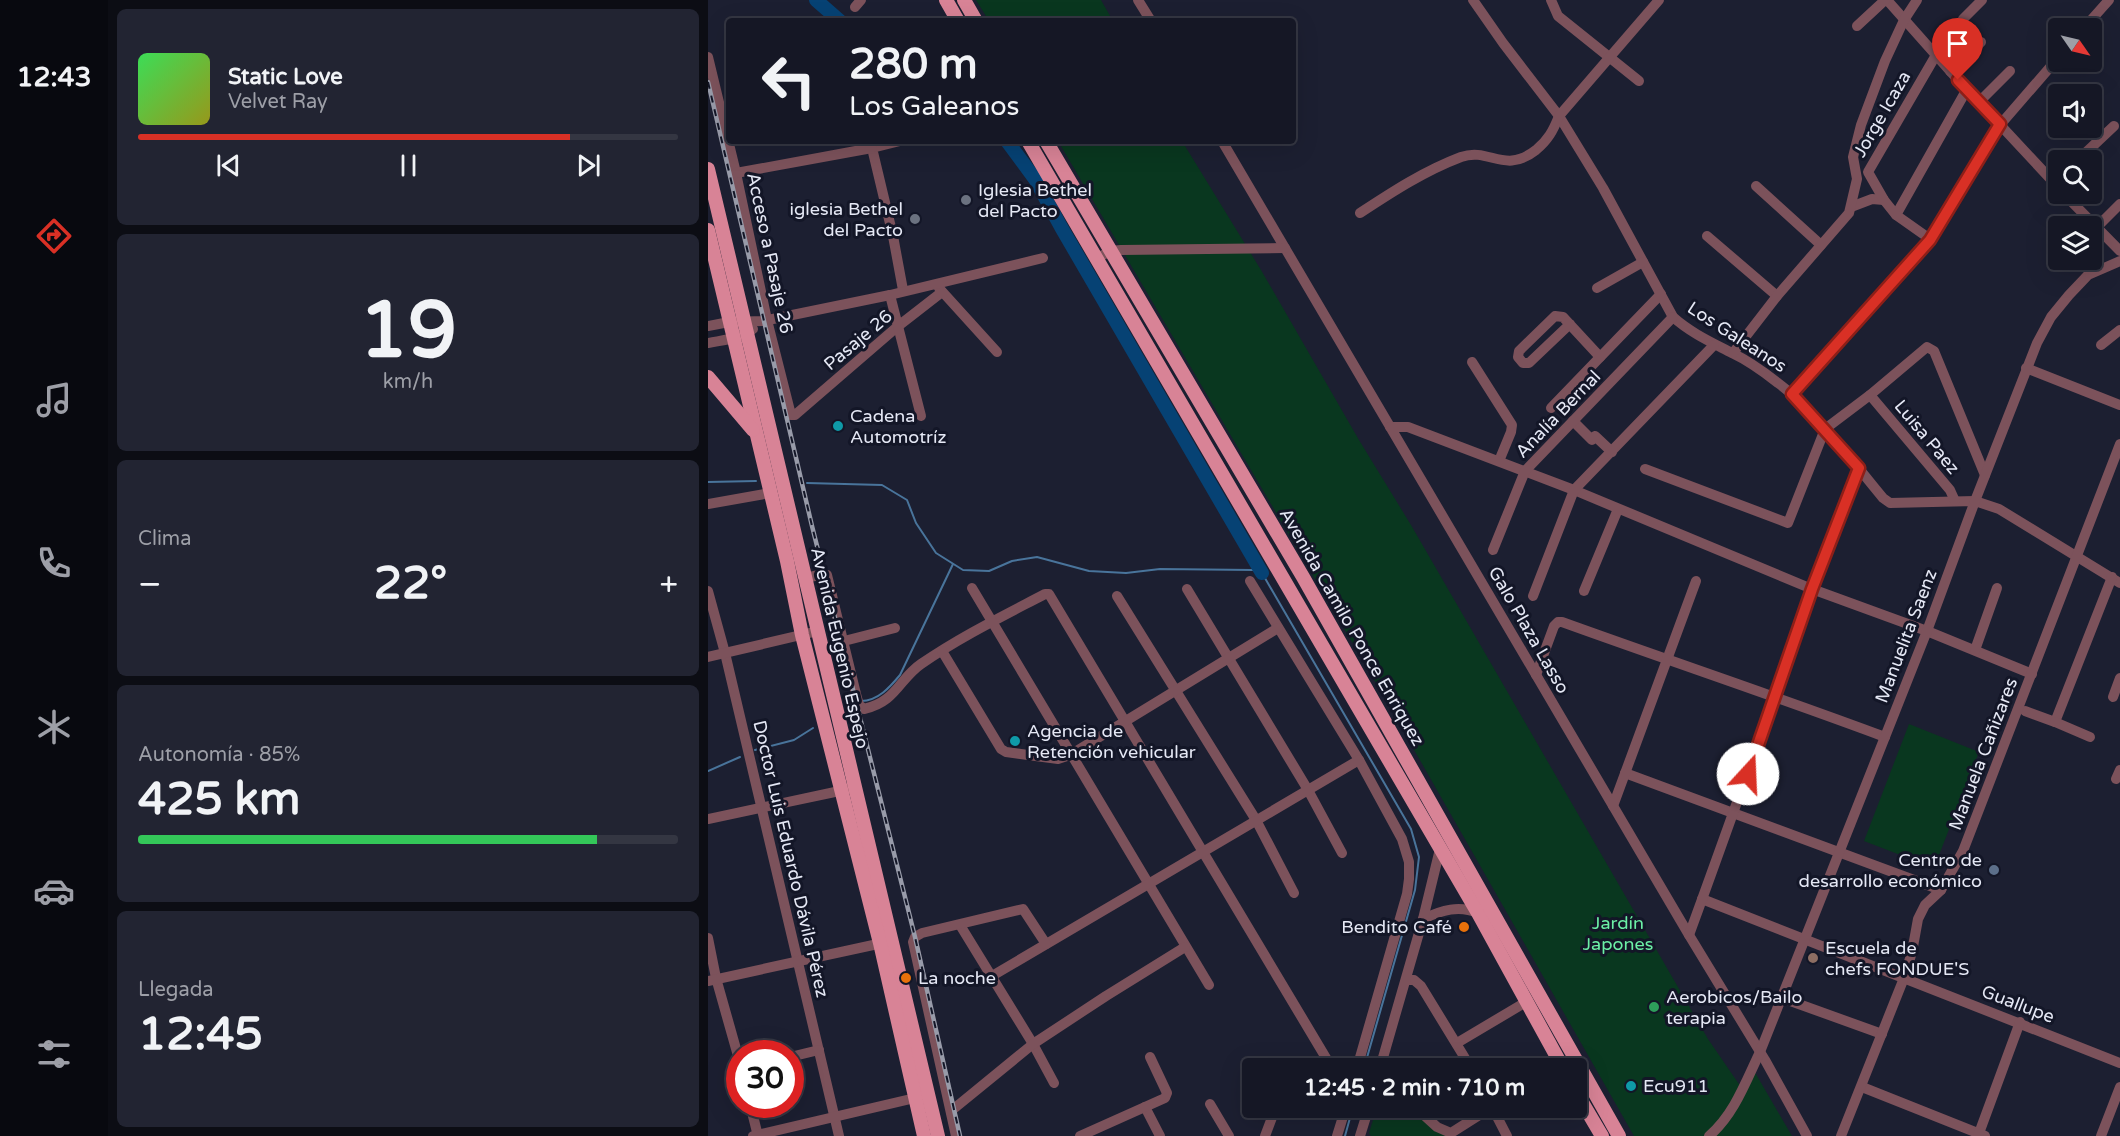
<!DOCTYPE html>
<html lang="es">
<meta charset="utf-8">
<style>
:root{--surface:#151725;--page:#222432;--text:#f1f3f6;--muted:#9d9fa7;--line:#343642;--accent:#d93025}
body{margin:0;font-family:"Varela Round",sans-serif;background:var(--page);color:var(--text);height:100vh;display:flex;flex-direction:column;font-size:22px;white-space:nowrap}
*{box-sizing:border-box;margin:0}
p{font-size:20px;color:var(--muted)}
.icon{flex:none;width:33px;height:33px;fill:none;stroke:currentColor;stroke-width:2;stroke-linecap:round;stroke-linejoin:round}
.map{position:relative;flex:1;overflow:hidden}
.details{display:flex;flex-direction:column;gap:9px;padding:9px;background:#0c0d14;width:600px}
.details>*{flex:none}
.hud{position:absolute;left:18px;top:18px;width:570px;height:126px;border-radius:6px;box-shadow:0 6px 24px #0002,0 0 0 2px var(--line);background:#151725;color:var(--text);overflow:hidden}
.needle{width:39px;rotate:124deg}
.controls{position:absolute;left:1340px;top:18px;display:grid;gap:12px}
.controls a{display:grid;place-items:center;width:54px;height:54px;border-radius:6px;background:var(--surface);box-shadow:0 6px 24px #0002,0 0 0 2px var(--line);font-size:30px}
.speed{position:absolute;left:18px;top:1040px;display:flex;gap:12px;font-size:30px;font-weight:700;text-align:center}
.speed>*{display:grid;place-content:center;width:78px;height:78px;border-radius:50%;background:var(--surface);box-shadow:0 6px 24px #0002,0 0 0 2px var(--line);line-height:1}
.speed .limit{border:9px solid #d22;background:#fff;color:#111}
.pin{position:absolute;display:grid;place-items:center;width:51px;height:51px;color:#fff;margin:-62px -26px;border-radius:50% 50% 50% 0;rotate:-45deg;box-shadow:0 0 6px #0007}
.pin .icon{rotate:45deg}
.me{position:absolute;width:66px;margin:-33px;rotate:20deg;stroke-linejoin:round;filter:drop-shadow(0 0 4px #0008)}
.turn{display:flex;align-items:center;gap:21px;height:126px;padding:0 24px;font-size:27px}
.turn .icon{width:78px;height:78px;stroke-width:2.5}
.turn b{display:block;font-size:42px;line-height:51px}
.big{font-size:45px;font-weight:800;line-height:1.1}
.details .tile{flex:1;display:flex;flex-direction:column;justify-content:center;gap:9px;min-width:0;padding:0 21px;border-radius:9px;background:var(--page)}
.details .dial{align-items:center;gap:0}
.dial b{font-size:78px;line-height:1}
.song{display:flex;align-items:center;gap:18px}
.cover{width:72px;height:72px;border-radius:9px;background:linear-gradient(135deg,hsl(130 70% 55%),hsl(60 70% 35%))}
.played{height:6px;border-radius:3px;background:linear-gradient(90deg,var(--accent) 80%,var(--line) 80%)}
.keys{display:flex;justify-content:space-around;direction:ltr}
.heat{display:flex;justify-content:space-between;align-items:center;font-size:33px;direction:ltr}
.charge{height:9px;border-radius:4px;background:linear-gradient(90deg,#34c759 85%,var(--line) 0)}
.trip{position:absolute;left:534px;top:1058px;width:345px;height:60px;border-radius:6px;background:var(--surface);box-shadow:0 6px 24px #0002,0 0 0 2px var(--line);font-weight:800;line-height:60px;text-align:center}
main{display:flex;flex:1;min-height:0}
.dock{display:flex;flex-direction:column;width:108px;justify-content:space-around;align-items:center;background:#08090f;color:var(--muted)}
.dock .icon{width:42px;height:42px}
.dock .selected{color:var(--accent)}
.dock b{font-size:27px;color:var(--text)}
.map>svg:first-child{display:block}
.green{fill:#09371f}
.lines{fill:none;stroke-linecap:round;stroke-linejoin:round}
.stream{stroke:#49749b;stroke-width:2}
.river{stroke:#064274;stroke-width:14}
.minor{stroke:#7c525b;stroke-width:10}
.major{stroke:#d88396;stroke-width:14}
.rail-casing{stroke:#989ba9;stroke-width:4.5}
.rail{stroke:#131627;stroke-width:2;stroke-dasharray:7;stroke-linecap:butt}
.route-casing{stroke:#8d1f18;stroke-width:15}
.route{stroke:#d93025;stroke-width:10}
.worship-dot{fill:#6b7280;stroke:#131627;stroke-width:2}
.culture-dot{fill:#0f9aa8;stroke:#131627;stroke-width:2}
.service-dot{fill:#5c6f8a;stroke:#131627;stroke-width:2}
.food-dot{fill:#e8710a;stroke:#131627;stroke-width:2}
.education-dot{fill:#8d6e63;stroke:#131627;stroke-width:2}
.leisure-dot{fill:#2e9e5b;stroke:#131627;stroke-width:2}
.labels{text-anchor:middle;stroke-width:6;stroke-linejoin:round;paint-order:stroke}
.street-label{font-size:18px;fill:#e5e8f5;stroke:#131627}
.poi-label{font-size:18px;fill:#e5e8f5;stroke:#131627;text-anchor:start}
.park-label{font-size:18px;fill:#6cf0a6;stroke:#131627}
</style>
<main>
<nav class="dock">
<b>12:43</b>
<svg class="icon selected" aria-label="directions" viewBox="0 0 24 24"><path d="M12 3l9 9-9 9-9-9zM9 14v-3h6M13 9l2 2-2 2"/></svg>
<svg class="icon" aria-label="music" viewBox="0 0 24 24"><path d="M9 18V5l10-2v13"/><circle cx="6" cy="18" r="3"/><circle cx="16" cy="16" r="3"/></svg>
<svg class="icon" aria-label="phone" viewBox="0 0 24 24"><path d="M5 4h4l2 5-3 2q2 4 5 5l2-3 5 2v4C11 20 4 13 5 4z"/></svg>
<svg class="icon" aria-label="climate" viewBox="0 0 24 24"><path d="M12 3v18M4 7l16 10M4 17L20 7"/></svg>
<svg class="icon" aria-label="car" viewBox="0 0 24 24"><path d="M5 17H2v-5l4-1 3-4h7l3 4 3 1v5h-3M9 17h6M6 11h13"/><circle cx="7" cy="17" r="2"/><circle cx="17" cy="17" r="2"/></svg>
<svg class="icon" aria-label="filters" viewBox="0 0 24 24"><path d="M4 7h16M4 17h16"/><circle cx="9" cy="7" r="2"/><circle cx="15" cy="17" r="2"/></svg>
</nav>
<section class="details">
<div class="tile">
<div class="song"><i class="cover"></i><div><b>Static Love</b><p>Velvet Ray</p></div></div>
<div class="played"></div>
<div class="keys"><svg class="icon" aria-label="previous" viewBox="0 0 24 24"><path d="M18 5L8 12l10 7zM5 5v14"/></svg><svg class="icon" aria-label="pause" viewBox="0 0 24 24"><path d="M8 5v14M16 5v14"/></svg><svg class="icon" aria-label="next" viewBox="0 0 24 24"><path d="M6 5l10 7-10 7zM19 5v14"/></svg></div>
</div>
<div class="tile dial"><b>19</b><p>km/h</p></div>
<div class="tile"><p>Clima</p>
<div class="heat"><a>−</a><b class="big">22°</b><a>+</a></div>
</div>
<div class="tile"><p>Autonomía · 85%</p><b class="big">425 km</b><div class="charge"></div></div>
<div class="tile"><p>Llegada</p><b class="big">12:45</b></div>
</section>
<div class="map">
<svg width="1412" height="1136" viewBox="0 0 1412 1136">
<rect width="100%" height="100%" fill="#1c1f31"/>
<!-- green -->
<g class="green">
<polygon points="268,0 393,0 405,21 281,21"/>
<polygon points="350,141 474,141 553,270 651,440 703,525 1000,1039 1035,1090 1045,1069 1084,1136 926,1136 668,683"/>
<polygon points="1201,724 1271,752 1226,868 1156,841"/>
<polygon points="669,1107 705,1107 737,1136 663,1136 661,1133"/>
</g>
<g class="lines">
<!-- stream -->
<g class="stream">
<polyline points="0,482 48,481"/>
<polyline points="99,483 174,485 199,500 208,523 228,553 255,570 281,571 304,561 329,557 381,571 418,573 452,569 545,570 554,573 703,829 711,857 707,890 656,1068"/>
<path d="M153,701C170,701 182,687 192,675L245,564"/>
<polyline points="47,750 86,740 105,728"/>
<polyline points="0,771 32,757"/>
<polyline points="637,1136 645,1107"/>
</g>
<!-- river -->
<g class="river">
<polyline points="108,0 132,21"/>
<polyline points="299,141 327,179 353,227 554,573"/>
</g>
<!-- minor -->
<g class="minor">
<polyline points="430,0 443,21"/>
<path d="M765,0L795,43L851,116L895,188L965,317C983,333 1003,342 1024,353C1039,360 1056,372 1070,383C1108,411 1144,461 1175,498L1182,503L1267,501L1291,509L1412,583"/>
<polyline points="843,0 850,16 931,81"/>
<polyline points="1179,0 1242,71 1350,187"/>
<polyline points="147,7 153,0"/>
<polyline points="1255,19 1274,0"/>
<polyline points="1149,26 1177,0"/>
<polyline points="1376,28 1401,0"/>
<polyline points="0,57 28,173 59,320 83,415 87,415 189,327 234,292"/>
<polyline points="1242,71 1273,42"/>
<polyline points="1271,102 1302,71"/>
<polyline points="192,141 164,148 185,236 195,290"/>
<polyline points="514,141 981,935 1057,1060 1099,1136"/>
<polyline points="1370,160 1406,126"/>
<polyline points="28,173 164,148"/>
<polyline points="1048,186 1113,245"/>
<polyline points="1356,194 1412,251"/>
<polyline points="1143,207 1164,199 1176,200"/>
<path d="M652,213C684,192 716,171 753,157C782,147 796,175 828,150C840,140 845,131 851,116L951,0"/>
<polyline points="1188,215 1259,89"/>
<polyline points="1389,227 1412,204"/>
<polyline points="999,236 1069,296"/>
<polyline points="1222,239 1188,215 1176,200 1160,172 1228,55"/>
<polyline points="388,259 402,251 413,250 577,248"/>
<polyline points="231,288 289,352"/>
<polyline points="889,288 935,262"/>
<polyline points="182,295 213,416"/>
<polyline points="862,324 821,363 815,363 810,357 811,351 847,316 855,317 892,357"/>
<polyline points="0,326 21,322 55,321 182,295 335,258"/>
<path d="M0,343C15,340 33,339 45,329"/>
<polyline points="1393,345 1412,330"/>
<polyline points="1025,353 1069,296 1141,213 1149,179 1145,157 1153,125 1177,61 1196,20 1209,0"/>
<polyline points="764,362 804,425 803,432 791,461"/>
<polyline points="1318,368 1412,405"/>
<polyline points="1084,394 1222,239 1292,125 1350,58"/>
<polyline points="1162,395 1242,490 1247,501"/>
<polyline points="843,408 953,294"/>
<polyline points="865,421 884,440 887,436 904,452"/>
<polyline points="682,427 700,427 866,490 1104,589 1219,631 1324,674"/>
<polyline points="937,469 1080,523 1117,429 1162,395 1219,347 1226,351 1277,475"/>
<polyline points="0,504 62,493"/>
<polyline points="785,550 817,471 965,317"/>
<path d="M97,578L111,575H119L148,694L151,705L156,709C188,702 191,679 213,664C252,637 295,616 337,594H341L624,1068"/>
<polyline points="542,581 651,760 694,839 701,862 701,879 699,894 649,1068"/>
<polyline points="264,588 501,985"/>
<polyline points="479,589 600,790 634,853"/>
<polyline points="0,591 17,653 131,1136"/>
<polyline points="876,591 910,509"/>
<polyline points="409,596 548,820 586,893"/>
<polyline points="825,596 866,490 1006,345"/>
<polyline points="136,641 187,628"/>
<polyline points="1267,650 1289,588"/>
<polyline points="234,651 293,749 298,752 350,759 362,755 570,628"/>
<polyline points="0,657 110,631"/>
<path d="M828,675L846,626L850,622H854C962,661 1070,697 1177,737"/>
<polyline points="1405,697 1412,678"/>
<polyline points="1317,711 1347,722 1404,577"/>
<polyline points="1347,722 1382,737"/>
<polyline points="917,773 1233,890"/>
<polyline points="1408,779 1412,770"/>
<polyline points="905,806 988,581"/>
<polyline points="0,819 141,789"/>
<polyline points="994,899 1412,1063"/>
<path d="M715,919C734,910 751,905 770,913"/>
<polyline points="252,925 325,1044 346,1083"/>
<path d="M981,935C1038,780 1091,623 1151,468"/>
<polyline points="0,938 8,978 32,1063"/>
<polyline points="284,976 651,760"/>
<polyline points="698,980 706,980 713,986 763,1068"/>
<polyline points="0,981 179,942"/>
<polyline points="1074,998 1174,1034"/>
<polyline points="749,1043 818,1002"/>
<polyline points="82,1057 111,1050"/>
<polyline points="672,1068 715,919 732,849"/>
<polyline points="1154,1087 1277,1136"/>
<polyline points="42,1104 50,1136"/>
<polyline points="502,1104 521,1136"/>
<polyline points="437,1107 452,1136"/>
<polyline points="707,1107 729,1127 743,1133 784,1107"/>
<polyline points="784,1107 799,1136"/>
<polyline points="243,1111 325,1044 398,996 477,947"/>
<polyline points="45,1136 207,1098"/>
<polyline points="248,1136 205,942 207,937 214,933 315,909 338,944"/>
<polyline points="372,1136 457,1098 459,1093 442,1057"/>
<polyline points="557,1136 568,1107"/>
<polyline points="629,1136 638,1107"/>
<polyline points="652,1136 661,1107"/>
<path d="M1001,1136C1026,1115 1038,1081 1052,1052L1219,631L1267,501L1329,343L1343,317L1361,295L1380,275L1412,261"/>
<polyline points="1133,1136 1196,978 1204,952 1210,919 1217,905 1233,890 1255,851 1412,444"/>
<polyline points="1270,1136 1312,1022"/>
<polyline points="1393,1136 1412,1087"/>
</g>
<!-- major -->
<g class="major">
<polyline points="238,0 250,21"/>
<polyline points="256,0 268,21"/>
<polyline points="320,141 770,913 855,1068"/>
<polyline points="338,141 595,577 911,1136"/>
<polyline points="0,169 230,1136"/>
<polyline points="0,230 79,561 94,635 172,943 216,1136"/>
<polyline points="0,377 45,430"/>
<polyline points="868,1092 894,1136"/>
</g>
<defs>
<polyline id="rail" points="0,82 104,526 207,937 252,1136"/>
</defs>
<!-- rail casing -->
<use href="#rail" class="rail-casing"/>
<!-- rail -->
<use href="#rail" class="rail"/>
</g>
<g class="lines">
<defs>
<polyline id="route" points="1040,774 1104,589 1151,468 1084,394 1222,240 1292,124 1250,80"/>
</defs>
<!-- route casing -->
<use href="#route" class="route-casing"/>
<!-- route -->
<use href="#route" class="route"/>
</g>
<!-- markers -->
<g class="worship-dot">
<circle cx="258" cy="200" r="6"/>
<circle cx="207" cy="219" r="6"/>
</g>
<g class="culture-dot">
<circle cx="130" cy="426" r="6"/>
<circle cx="307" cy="741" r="6"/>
<circle cx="923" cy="1086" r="6"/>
</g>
<circle class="service-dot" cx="1286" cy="870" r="6"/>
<g class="food-dot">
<circle cx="756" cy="927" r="6"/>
<circle cx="198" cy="978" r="6"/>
</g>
<circle class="education-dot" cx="1105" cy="958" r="6"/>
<circle class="leisure-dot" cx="946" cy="1007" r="6"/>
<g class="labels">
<!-- street labels -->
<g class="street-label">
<text transform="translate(1174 114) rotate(-60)" y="6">Jorge Icaza</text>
<text transform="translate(62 253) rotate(78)" y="6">Acceso a Pasaje 26</text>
<text transform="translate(1029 337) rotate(33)" y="6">Los Galeanos</text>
<text transform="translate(150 340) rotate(-40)" y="6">Pasaje 26</text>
<text transform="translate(850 414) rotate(-46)" y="6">Analía Bernal</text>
<text transform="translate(1219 437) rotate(50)" y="6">Luisa Paez</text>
<text transform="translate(644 627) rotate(60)" y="6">Avenida Camilo Ponce Enriquez</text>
<text transform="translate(821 630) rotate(60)" y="6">Galo Plaza Lasso</text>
<text transform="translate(1198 636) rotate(-69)" y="6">Manuelita Saenz</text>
<text transform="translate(132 648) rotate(77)" y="6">Avenida Eugenio Espejo</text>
<text transform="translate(1275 754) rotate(-69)" y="6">Manuela Cañizares</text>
<text transform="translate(83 859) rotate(77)" y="6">Doctor Luis Eduardo Dávila Pérez</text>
<text transform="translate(1310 1004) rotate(21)" y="6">Guallupe</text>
</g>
<!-- poi labels -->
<g class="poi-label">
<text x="270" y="196">Iglesia Bethel<tspan x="270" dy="21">del Pacto</tspan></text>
<text x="195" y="215" text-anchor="end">iglesia Bethel<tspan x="195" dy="21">del Pacto</tspan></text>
<text x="142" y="422">Cadena<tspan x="142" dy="21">Automotríz</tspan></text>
<text x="319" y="737">Agencia de<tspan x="319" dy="21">Retención vehicular</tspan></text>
<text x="1274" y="866" text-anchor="end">Centro de<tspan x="1274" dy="21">desarrollo económico</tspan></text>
<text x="744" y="933" text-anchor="end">Bendito Café</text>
<text x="1117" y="954">Escuela de<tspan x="1117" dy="21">chefs FONDUE'S</tspan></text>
<text x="210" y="984">La noche</text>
<text x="958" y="1003">Aerobicos/Bailo<tspan x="958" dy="21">terapia</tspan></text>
<text x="935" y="1092">Ecu911</text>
</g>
<!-- park labels -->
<g class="park-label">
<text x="910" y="929">Jardín<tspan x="910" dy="21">Japones</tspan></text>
</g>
</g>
</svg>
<div class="controls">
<a><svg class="needle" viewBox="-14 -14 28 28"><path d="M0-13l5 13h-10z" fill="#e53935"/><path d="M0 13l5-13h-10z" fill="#9d9fa7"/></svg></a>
<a><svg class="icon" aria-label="sound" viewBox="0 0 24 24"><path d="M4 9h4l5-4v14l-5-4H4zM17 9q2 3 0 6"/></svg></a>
<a><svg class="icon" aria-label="search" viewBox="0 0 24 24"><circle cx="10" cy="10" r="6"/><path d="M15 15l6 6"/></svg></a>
<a><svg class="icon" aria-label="layers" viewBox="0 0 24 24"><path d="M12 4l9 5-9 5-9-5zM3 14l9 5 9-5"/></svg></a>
</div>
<div class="speed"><div class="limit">30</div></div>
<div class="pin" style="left:1250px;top:80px;background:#d93025"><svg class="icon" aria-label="arrive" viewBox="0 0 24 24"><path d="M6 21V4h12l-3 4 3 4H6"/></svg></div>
<svg class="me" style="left:1040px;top:774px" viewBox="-20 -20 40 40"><circle r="19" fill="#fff"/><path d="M0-13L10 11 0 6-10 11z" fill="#d93025"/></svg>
<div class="trip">12:45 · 2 min · 710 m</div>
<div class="hud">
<div class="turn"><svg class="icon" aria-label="left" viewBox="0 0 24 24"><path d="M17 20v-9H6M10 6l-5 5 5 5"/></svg><div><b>280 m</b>Los Galeanos</div></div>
</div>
</div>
</main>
